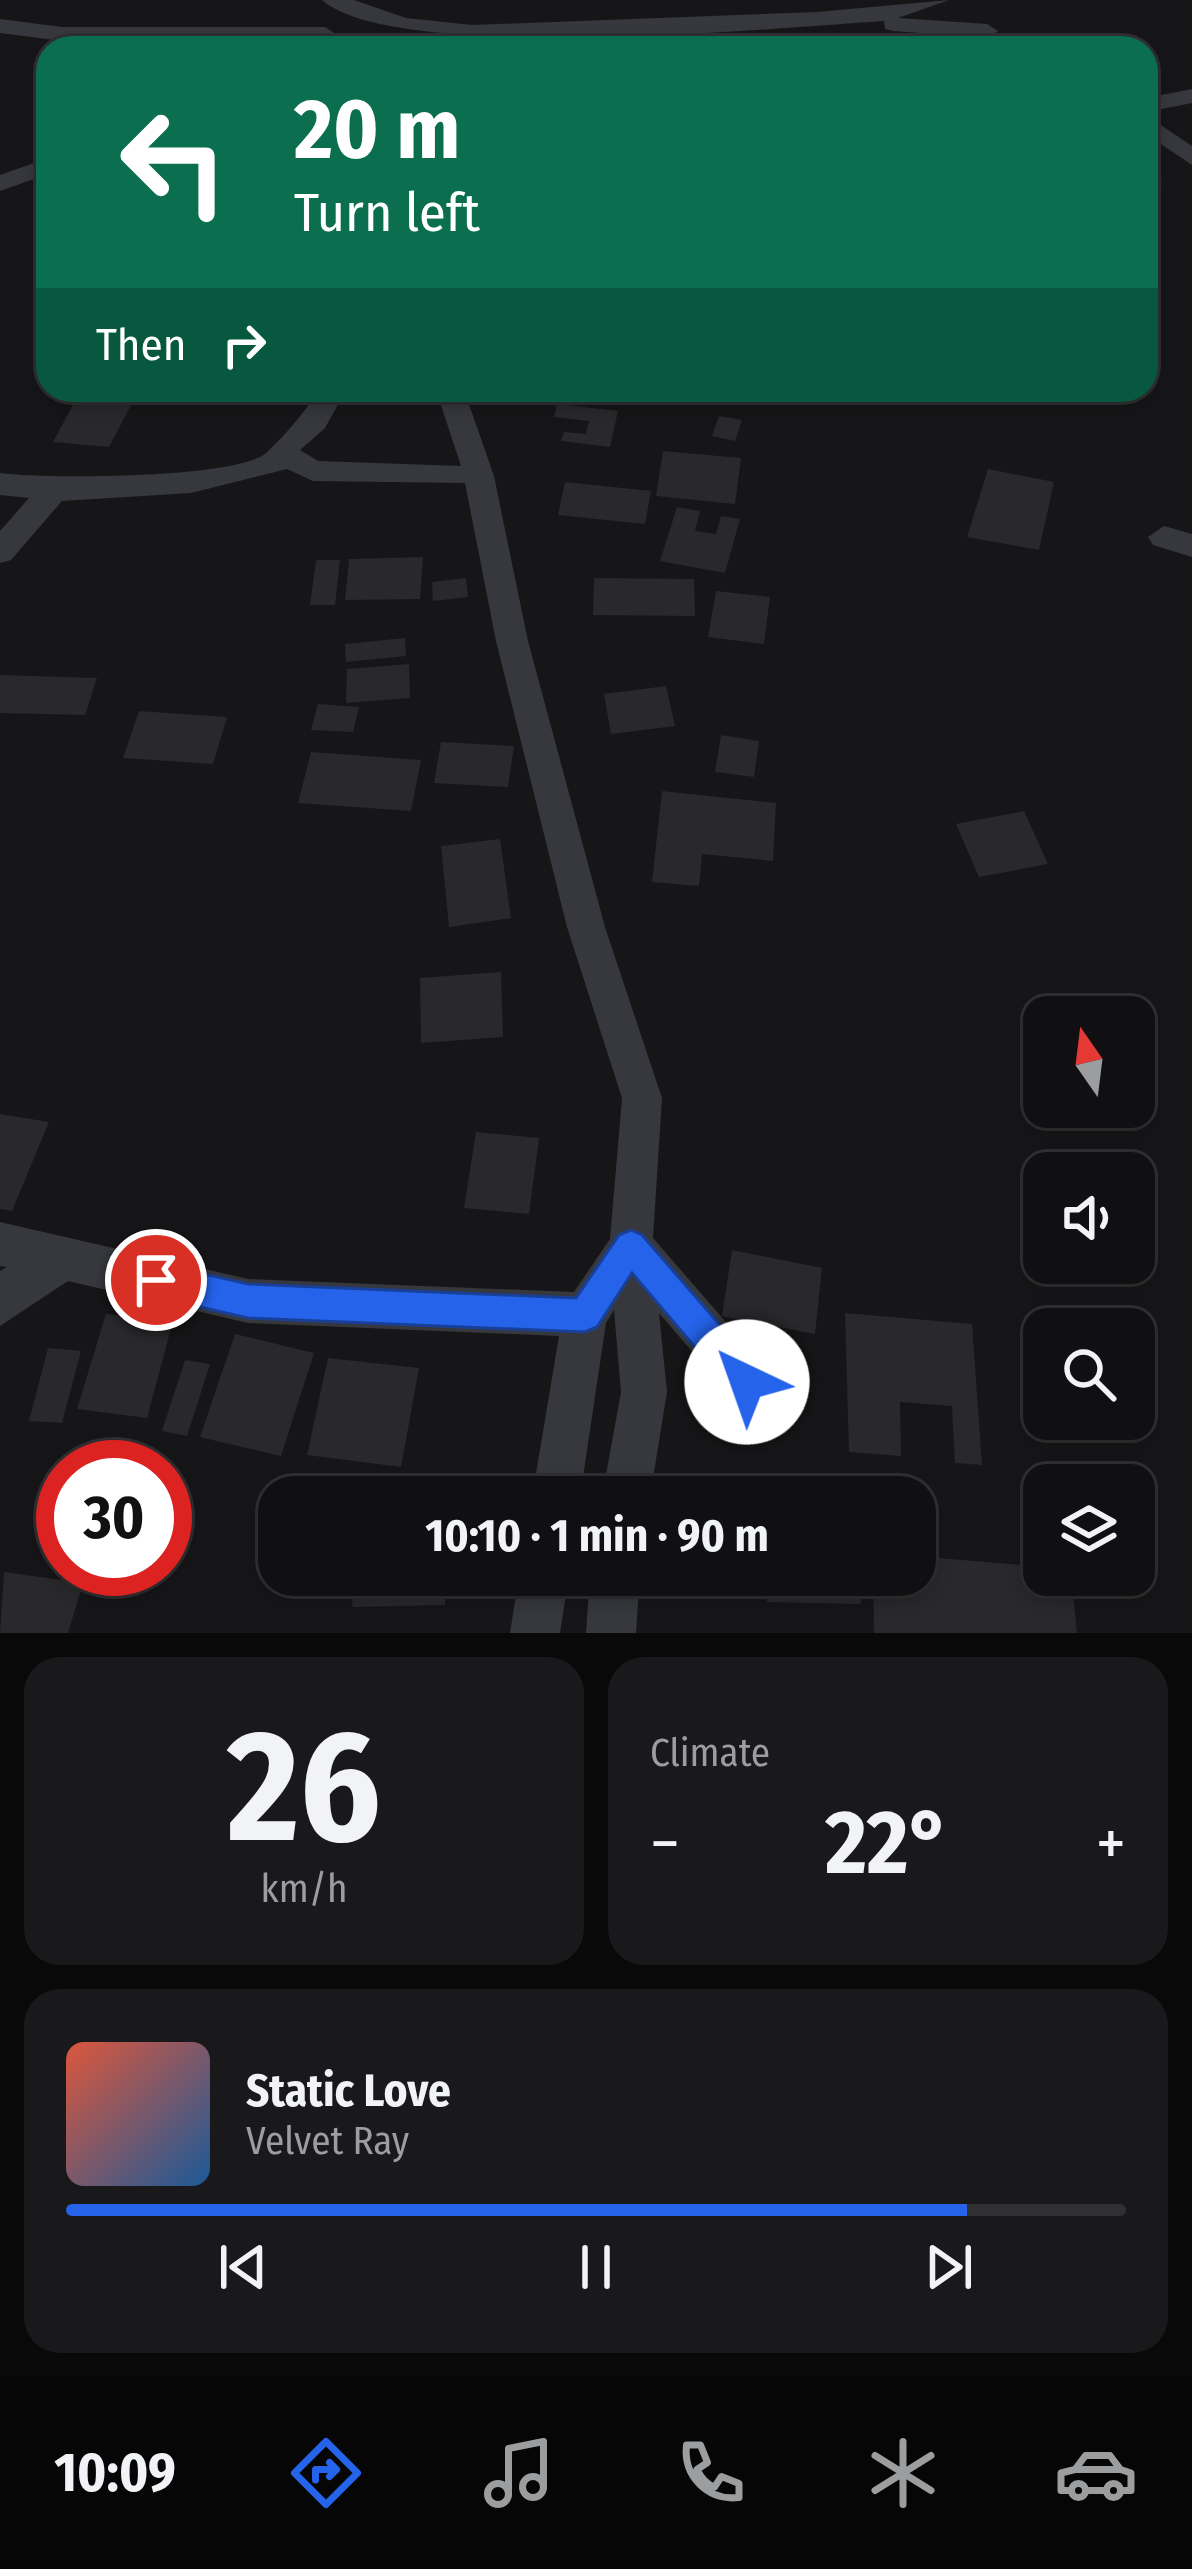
<!DOCTYPE html>
<meta charset="utf-8">
<style>
:root{--surface:#101012;--page:#19191b;--text:#f1f3f6;--muted:#9c9d9f;--line:#303032;--accent:#2563eb}
body{margin:0;font-family:"Fira Sans Condensed",sans-serif;background:var(--page);color:var(--text);height:100vh;display:flex;flex-direction:column;font-size:45px;white-space:nowrap}
*{box-sizing:border-box;margin:0}
p{font-size:39px;color:var(--muted)}
.icon{flex:none;width:66px;height:66px;fill:none;stroke:currentColor;stroke-width:2;stroke-linecap:round;stroke-linejoin:round}
.map{position:relative;height:1633px;overflow:hidden}
.sheet{display:flex;flex-direction:column;gap:24px;padding:24px;background:#09090a;flex:1}
.sheet>*{flex:none}
.banner{position:absolute;left:36px;top:36px;width:1122px;height:366px;border-radius:36px;box-shadow:0 6px 18px #0003,0 0 0 3px var(--line);background:#0b6e4f;color:#fff;overflow:hidden}
.needle{width:78px;rotate:346deg}
.fabs{position:absolute;left:1023px;top:996px;display:grid;gap:24px}
.fabs a{display:grid;place-items:center;width:132px;height:132px;border-radius:24px;background:var(--surface);box-shadow:0 6px 18px #0003,0 0 0 3px var(--line);font-size:60px}
.speed{position:absolute;left:36px;top:1440px;display:flex;gap:24px;font-size:60px;font-weight:700;text-align:center}
.speed>*{display:grid;place-content:center;width:156px;height:156px;border-radius:50%;background:var(--surface);box-shadow:0 6px 18px #0003,0 0 0 3px var(--line);line-height:1}
.speed .limit{border:18px solid #d22;background:#fff;color:#111}
.pin{position:absolute;display:grid;place-items:center;width:102px;height:102px;color:#fff;margin:-51px;border:6px solid #fff;border-radius:50%;box-shadow:0 3px 12px #0007}
.me{position:absolute;width:132px;margin:-66px;rotate:318deg;stroke-linejoin:round;filter:drop-shadow(0 0 9px #0008)}
.turn{display:flex;align-items:center;gap:42px;height:252px;padding:0 60px;font-size:54px}
.turn .icon{width:156px;height:156px;stroke-width:2.5}
.turn b{display:block;font-size:84px;line-height:102px}
.then{display:flex;align-items:center;height:114px;padding:0 60px;background:#0003;gap:24px;font-size:45px}
.big{font-size:90px;font-weight:700;line-height:1.1}
.sheet .widget{flex:1;display:flex;flex-direction:column;justify-content:center;gap:18px;min-width:0;padding:0 42px;border-radius:36px;background:var(--page)}
.sheet .dial{align-items:center;gap:0}
.dial b{font-size:156px;line-height:1}
.song{display:flex;align-items:center;gap:36px}
.cover{width:144px;height:144px;border-radius:18px;background:linear-gradient(135deg,hsl(10 70% 55%),hsl(210 70% 35%))}
.played{height:12px;border-radius:6px;background:linear-gradient(90deg,var(--accent) 85%,var(--line) 85%)}
.keys{display:flex;justify-content:space-around;direction:ltr}
.heat{display:flex;justify-content:space-between;align-items:center;font-size:66px;direction:ltr}
.sheet .tiles{flex:1;display:grid;gap:24px;grid-template-columns:1fr 1fr}
.widget:last-child{grid-column:span 2}
.trip{position:absolute;left:258px;top:1476px;width:678px;height:120px;border-radius:36px;background:var(--surface);box-shadow:0 6px 18px #0003,0 0 0 3px var(--line);font-weight:700;line-height:120px;text-align:center}
.tab-bar{display:flex;height:192px;justify-content:space-around;align-items:center;background:#060607;color:var(--muted)}
.tab-bar .icon{width:84px;height:84px}
.tab-bar .active{color:var(--accent)}
.tab-bar b{font-size:54px;color:var(--text)}
.map>svg:first-child{display:block}
.building{fill:#29292c}
.lines{fill:none;stroke-linecap:round;stroke-linejoin:round}
.minor{fill:#37383d;fill-rule:evenodd}
.route{fill:#2563eb;stroke:#184099;stroke-width:3}
</style>
<div class="map">
<svg width="1192" height="1633" viewBox="0 0 1192 1633">
<rect width="100%" height="100%" fill="#161618"/>
<!-- building -->
<g class="building">
<polygon points="1146,141 1152,142 1162,185 1146,184"/>
<polygon points="81,390 139,390 109,447 53,442"/>
<polygon points="557,404 618,411 610,447 561,441 564,432 586,434 589,421 554,417"/>
<polygon points="719,416 742,420 735,441 712,436"/>
<polygon points="663,451 741,458 735,504 656,496"/>
<polygon points="988,469 1054,482 1039,550 967,537"/>
<polygon points="565,482 651,491 645,524 558,515"/>
<polygon points="677,507 700,511 695,531 716,534 721,516 740,519 725,573 660,561"/>
<polygon points="423,557 420,599 345,600 349,559"/>
<polygon points="316,560 340,560 335,605 310,605"/>
<polygon points="466,578 468,597 433,601 432,582"/>
<polygon points="594,578 694,579 695,616 593,615"/>
<polygon points="716,591 770,597 764,644 708,637"/>
<polygon points="405,638 406,656 346,662 345,644"/>
<polygon points="409,664 410,698 346,703 347,669"/>
<polygon points="0,675 97,678 85,715 0,713"/>
<polygon points="666,686 675,726 611,734 604,694"/>
<polygon points="318,704 359,707 353,732 311,730"/>
<polygon points="139,711 227,717 213,764 123,758"/>
<polygon points="721,735 759,741 754,777 715,772"/>
<polygon points="441,742 514,746 508,787 434,783"/>
<polygon points="311,752 421,760 411,811 298,803"/>
<polygon points="662,791 776,803 773,861 702,854 699,886 652,882"/>
<polygon points="1024,811 1048,864 979,877 956,824"/>
<polygon points="500,839 511,918 449,927 441,846"/>
<polygon points="501,972 503,1037 421,1043 420,978"/>
<polygon points="0,1114 49,1122 12,1211 0,1209"/>
<polygon points="476,1132 539,1138 529,1214 464,1208"/>
<polygon points="732,1250 822,1268 815,1334 722,1316"/>
<polygon points="845,1313 972,1324 982,1465 955,1463 952,1406 900,1402 901,1456 849,1452"/>
<polygon points="106,1314 173,1321 147,1418 77,1409"/>
<polygon points="235,1334 314,1353 281,1456 200,1437"/>
<polygon points="48,1348 81,1351 62,1423 29,1421"/>
<polygon points="328,1358 419,1368 401,1467 307,1455"/>
<polygon points="185,1360 210,1364 187,1436 162,1431"/>
<polygon points="763,1476 852,1479 854,1497 764,1497"/>
<polygon points="915,1556 1044,1567 1044,1575 1071,1575 1077,1633 874,1633 873,1575 915,1575"/>
<polygon points="4,1572 83,1583 68,1633 0,1633"/>
<polygon points="354,1575 446,1575 445,1605 352,1607"/>
<polygon points="766,1575 859,1575 861,1604 767,1602"/>
</g>
<g class="lines">
<!-- minor -->
<g class="minor">
<path d="M322,0H354L406,18L472,25L817,12L949,0L898,18L987,24L998,31L987,38L893,31L885,29L884,21C777,28 395,64 322,0Z"/>
<polygon points="0,19 62,27 325,27 336,34 325,41 62,41 0,33"/>
<polygon points="1192,89 1192,103 1146,112 1146,98"/>
<polygon points="1146,115 1192,146 1192,165 1146,134"/>
<polygon points="48,158 48,174 0,191 0,175"/>
<path d="M318,390H346L325,428L300,450L318,461L461,466L436,390H464L494,476L528,641L605,927L662,1098L653,1238L783,1388L790,1404L783,1420L767,1427L751,1420L659,1313L667,1392L650,1497H602L621,1392L614,1310L606,1323L580,1497H532L559,1336L248,1323L68,1281L0,1326V1271L7,1267L0,1266V1222L248,1279L574,1292L610,1239L622,1098L567,927L496,641L465,483L313,481L287,469L191,493L62,501L11,560L0,563V531L29,498L0,495V473C43,479 237,479 266,453C284,436 305,413 318,390Z"/>
<polygon points="1164,526 1192,534 1192,557 1153,545 1148,537"/>
<polygon points="519,1575 569,1575 560,1633 510,1633"/>
<polygon points="590,1575 640,1575 636,1633 586,1633"/>
</g>
</g>
<!-- route -->
<polygon class="route" points="631,1230 642,1235 759,1370 764,1382 759,1394 747,1400 735,1394 632,1273 597,1327 585,1332 248,1318 156,1297 144,1292 139,1280 144,1268 156,1263 248,1284 576,1298 619,1235"/>
</svg>
<div class="fabs">
<a><svg class="needle" viewBox="-14 -14 28 28"><path d="M0-13l5 13h-10z" fill="#e53935"/><path d="M0 13l5-13h-10z" fill="#9c9d9f"/></svg></a>
<a><svg class="icon" aria-label="sound" viewBox="0 0 24 24"><path d="M4 9h4l5-4v14l-5-4H4zM17 9q2 3 0 6"/></svg></a>
<a><svg class="icon" aria-label="search" viewBox="0 0 24 24"><circle cx="10" cy="10" r="6"/><path d="M15 15l6 6"/></svg></a>
<a><svg class="icon" aria-label="layers" viewBox="0 0 24 24"><path d="M12 4l9 5-9 5-9-5zM3 14l9 5 9-5"/></svg></a>
</div>
<div class="speed"><div class="limit">30</div></div>
<div class="pin" style="left:156px;top:1280px;background:#d93025"><svg class="icon" aria-label="arrive" viewBox="0 0 24 24"><path d="M6 21V4h12l-3 4 3 4H6"/></svg></div>
<svg class="me" style="left:747px;top:1382px" viewBox="-20 -20 40 40"><circle r="19" fill="#fff"/><path d="M0-13L10 11 0 6-10 11z" fill="#2563eb"/></svg>
<div class="trip">10:10 · 1 min · 90 m</div>
<div class="banner">
<div class="turn"><svg class="icon" aria-label="left" viewBox="0 0 24 24"><path d="M17 20v-9H6M10 6l-5 5 5 5"/></svg><div><b>20 m</b>Turn left</div></div>
<div class="then">Then<svg class="icon" aria-label="right" viewBox="0 0 24 24"><path d="M7 20v-9h11M14 6l5 5-5 5"/></svg></div>
</div>
</div>
<section class="sheet">
<div class="tiles">
<div class="widget dial"><b>26</b><p>km/h</p></div>
<div class="widget"><p>Climate</p>
<div class="heat"><a>−</a><b class="big">22°</b><a>+</a></div>
</div>
<div class="widget">
<div class="song"><i class="cover"></i><div><b>Static Love</b><p>Velvet Ray</p></div></div>
<div class="played"></div>
<div class="keys"><svg class="icon" aria-label="previous" viewBox="0 0 24 24"><path d="M18 5L8 12l10 7zM5 5v14"/></svg><svg class="icon" aria-label="pause" viewBox="0 0 24 24"><path d="M8 5v14M16 5v14"/></svg><svg class="icon" aria-label="next" viewBox="0 0 24 24"><path d="M6 5l10 7-10 7zM19 5v14"/></svg></div>
</div>
</div>
</section>
<nav class="tab-bar">
<b>10:09</b>
<svg class="icon active" aria-label="directions" viewBox="0 0 24 24"><path d="M12 3l9 9-9 9-9-9zM9 14v-3h6M13 9l2 2-2 2"/></svg>
<svg class="icon" aria-label="music" viewBox="0 0 24 24"><path d="M9 18V5l10-2v13"/><circle cx="6" cy="18" r="3"/><circle cx="16" cy="16" r="3"/></svg>
<svg class="icon" aria-label="phone" viewBox="0 0 24 24"><path d="M5 4h4l2 5-3 2q2 4 5 5l2-3 5 2v4C11 20 4 13 5 4z"/></svg>
<svg class="icon" aria-label="climate" viewBox="0 0 24 24"><path d="M12 3v18M4 7l16 10M4 17L20 7"/></svg>
<svg class="icon" aria-label="car" viewBox="0 0 24 24"><path d="M5 17H2v-5l4-1 3-4h7l3 4 3 1v5h-3M9 17h6M6 11h13"/><circle cx="7" cy="17" r="2"/><circle cx="17" cy="17" r="2"/></svg>
</nav>
